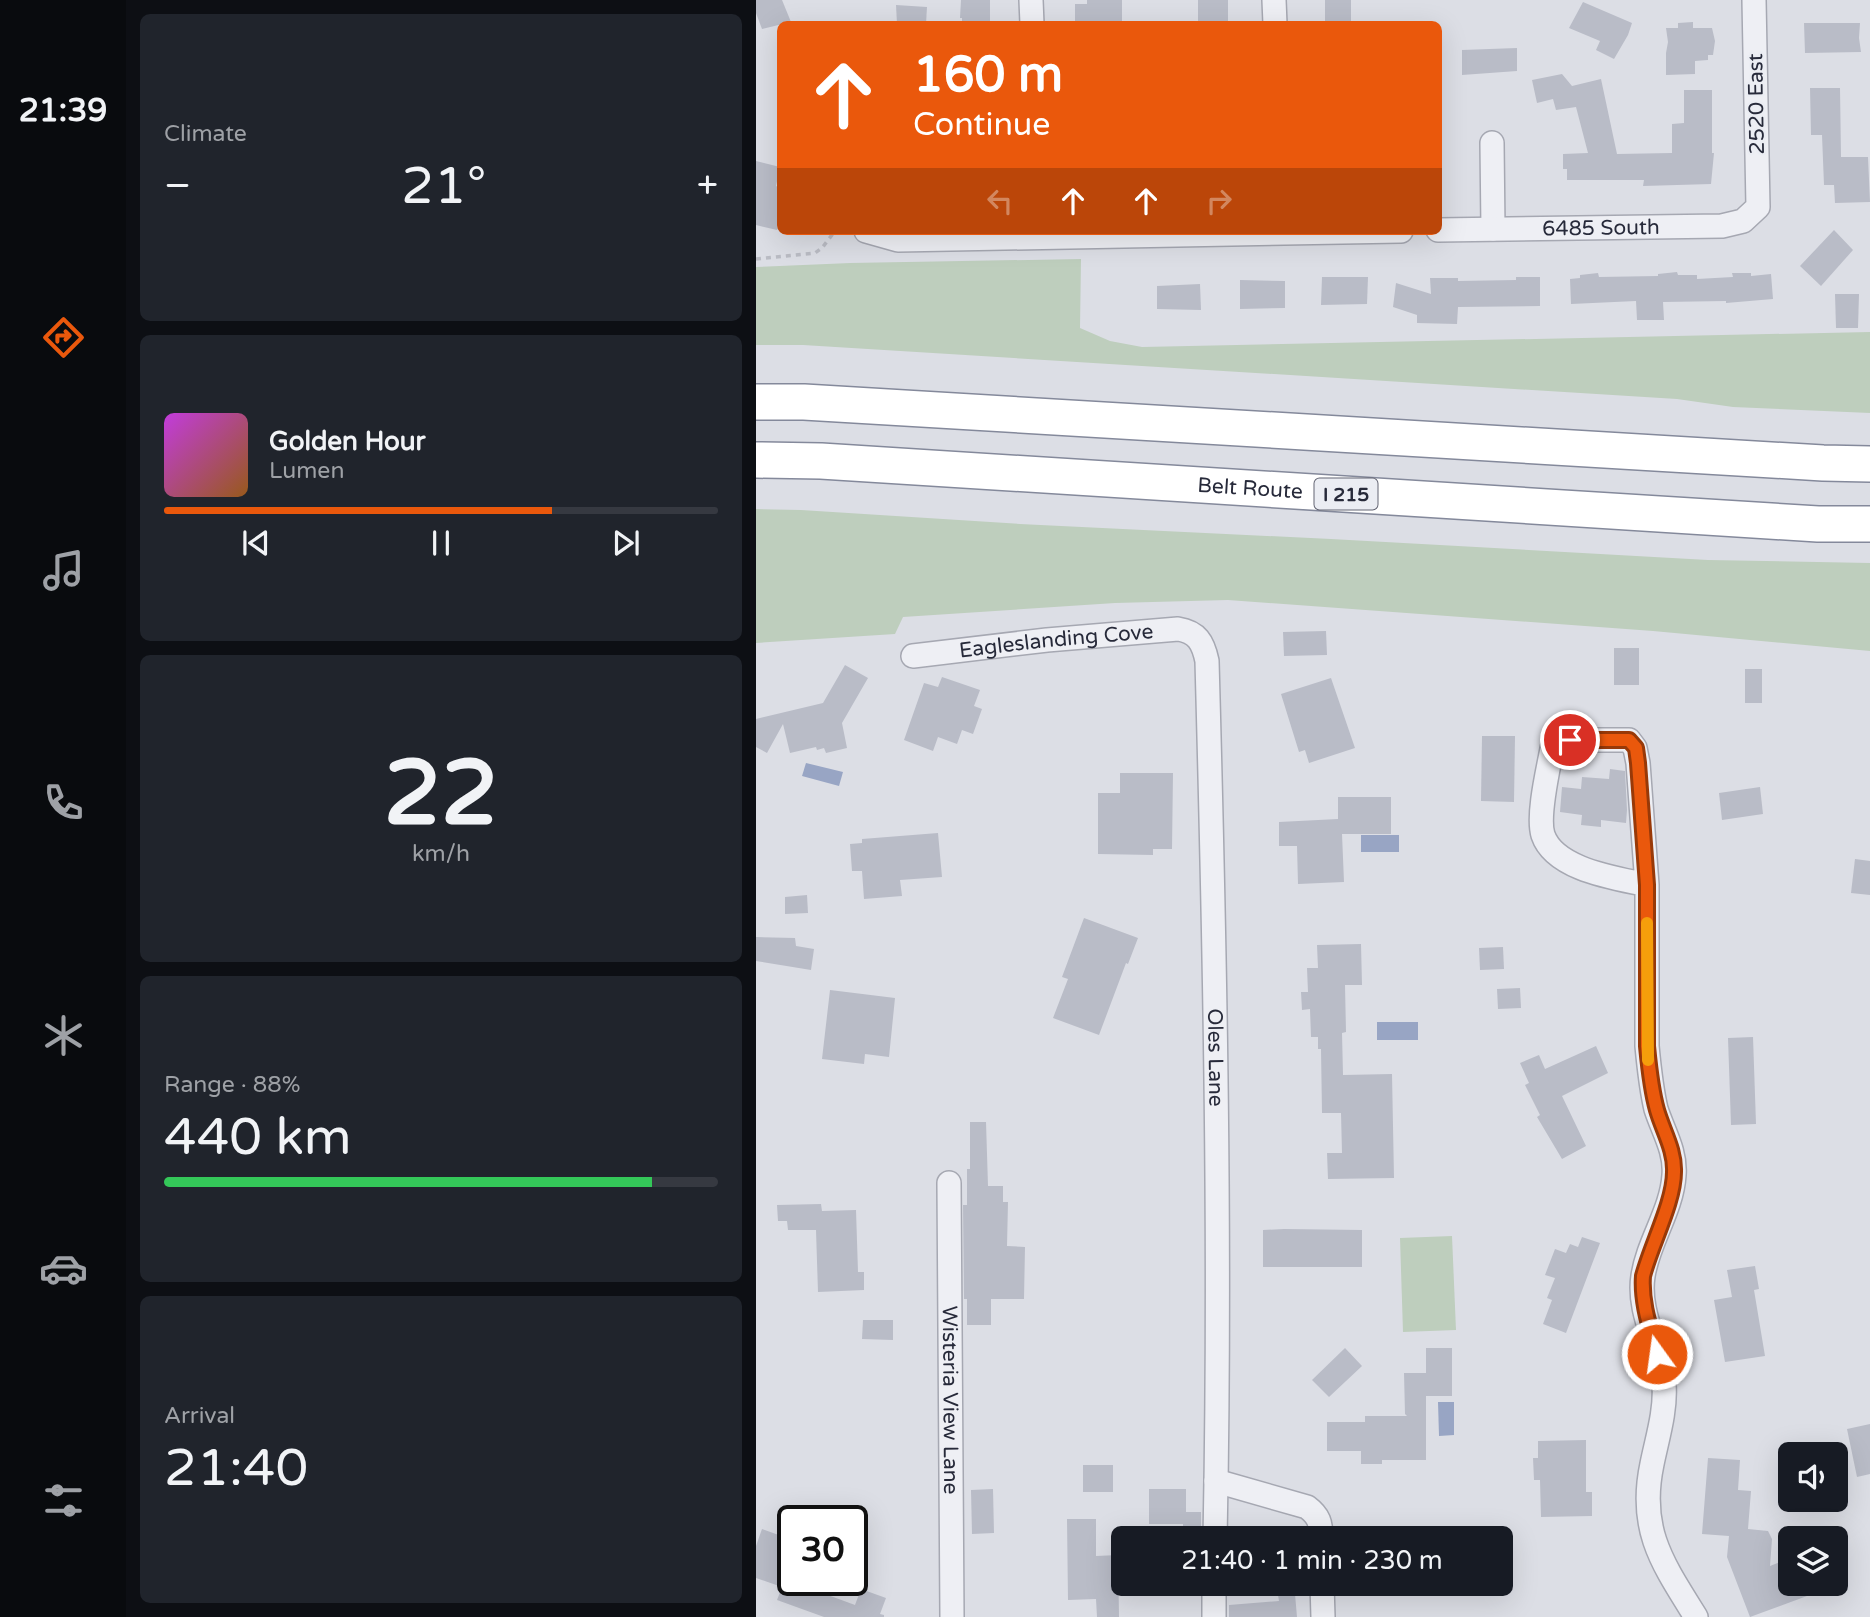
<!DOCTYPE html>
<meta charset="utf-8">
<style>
:root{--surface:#171b24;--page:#20242c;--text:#f1f3f6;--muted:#9ea1a6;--line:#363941;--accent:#ea580c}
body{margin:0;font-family:"Varela Round",sans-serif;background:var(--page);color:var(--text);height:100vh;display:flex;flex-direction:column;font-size:26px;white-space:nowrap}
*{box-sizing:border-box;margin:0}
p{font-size:23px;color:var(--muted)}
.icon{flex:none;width:38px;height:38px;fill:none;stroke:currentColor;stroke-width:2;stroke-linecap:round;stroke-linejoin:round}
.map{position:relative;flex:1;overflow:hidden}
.sheet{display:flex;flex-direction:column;gap:14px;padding:14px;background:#0d0f14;width:630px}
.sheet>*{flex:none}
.guide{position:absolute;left:21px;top:21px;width:665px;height:214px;border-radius:10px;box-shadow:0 7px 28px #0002;background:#ea580c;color:#fff;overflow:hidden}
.buttons{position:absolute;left:1022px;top:1442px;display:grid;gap:14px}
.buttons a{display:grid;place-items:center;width:70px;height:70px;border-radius:10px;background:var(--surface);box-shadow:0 7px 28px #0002;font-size:35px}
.speed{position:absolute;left:21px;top:1505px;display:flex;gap:14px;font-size:35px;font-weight:700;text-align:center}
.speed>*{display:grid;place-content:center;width:91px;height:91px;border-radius:50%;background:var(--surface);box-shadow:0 7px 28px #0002;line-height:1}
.speed .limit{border:4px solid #111;border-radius:10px;background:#fff;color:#111}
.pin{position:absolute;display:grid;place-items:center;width:60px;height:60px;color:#fff;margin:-30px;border:4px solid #fff;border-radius:50%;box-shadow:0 2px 7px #0007}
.me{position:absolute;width:77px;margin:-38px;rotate:346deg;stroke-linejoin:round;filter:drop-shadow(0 0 5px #0008)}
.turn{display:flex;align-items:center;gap:24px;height:147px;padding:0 21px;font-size:32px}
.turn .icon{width:91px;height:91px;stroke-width:2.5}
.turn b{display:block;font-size:49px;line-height:60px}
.lanes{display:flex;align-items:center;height:66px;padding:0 21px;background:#0003;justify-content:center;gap:35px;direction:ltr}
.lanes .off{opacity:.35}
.big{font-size:52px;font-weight:600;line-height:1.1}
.sheet .card{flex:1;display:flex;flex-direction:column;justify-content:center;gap:10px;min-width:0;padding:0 24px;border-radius:10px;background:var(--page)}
.sheet .dial{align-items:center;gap:0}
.dial b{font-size:91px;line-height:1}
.song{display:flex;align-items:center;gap:21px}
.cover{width:84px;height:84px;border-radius:10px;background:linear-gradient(135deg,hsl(290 70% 55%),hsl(30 70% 35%))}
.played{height:7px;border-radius:4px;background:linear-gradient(90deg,var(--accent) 70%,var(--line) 70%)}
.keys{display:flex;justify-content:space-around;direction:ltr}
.heat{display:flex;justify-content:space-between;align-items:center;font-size:38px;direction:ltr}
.charge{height:10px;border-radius:5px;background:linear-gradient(90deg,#34c759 88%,var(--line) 0)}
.trip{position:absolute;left:355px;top:1526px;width:402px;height:70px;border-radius:10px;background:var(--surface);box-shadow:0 7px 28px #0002;font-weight:600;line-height:70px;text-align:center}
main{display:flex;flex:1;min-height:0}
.dock{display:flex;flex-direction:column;width:126px;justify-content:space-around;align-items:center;background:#090b0e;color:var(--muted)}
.dock .icon{width:49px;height:49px}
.dock .active{color:var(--accent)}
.dock b{font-size:32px;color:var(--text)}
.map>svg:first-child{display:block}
.green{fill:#becebd}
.water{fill:#98a5c4}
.building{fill:#b9bcc7}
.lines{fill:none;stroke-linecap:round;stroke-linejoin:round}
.minor-casing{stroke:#a6a8b2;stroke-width:26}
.highway-casing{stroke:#84899b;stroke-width:38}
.path{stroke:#babcc4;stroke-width:3.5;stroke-dasharray:5 5;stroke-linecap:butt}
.minor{stroke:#eeeff4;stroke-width:23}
.highway{stroke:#fff;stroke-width:35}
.route-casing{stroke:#983908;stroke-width:18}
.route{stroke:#ea580c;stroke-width:12}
.slow{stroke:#f59e0b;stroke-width:12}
.labels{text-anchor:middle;stroke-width:5;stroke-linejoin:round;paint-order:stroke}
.shield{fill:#ebedf3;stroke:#626472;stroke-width:2}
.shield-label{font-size:19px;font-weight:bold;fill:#272a3a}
.street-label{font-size:21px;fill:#272a3a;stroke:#ebedf3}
</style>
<main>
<nav class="dock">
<b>21:39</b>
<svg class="icon active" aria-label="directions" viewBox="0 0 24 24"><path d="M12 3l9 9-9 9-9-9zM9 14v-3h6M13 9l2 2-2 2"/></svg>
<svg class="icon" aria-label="music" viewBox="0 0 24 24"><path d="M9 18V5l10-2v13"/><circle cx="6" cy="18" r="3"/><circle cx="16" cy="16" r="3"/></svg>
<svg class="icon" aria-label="phone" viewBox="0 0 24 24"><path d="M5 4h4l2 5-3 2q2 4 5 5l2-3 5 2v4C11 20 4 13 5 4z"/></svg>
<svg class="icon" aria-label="climate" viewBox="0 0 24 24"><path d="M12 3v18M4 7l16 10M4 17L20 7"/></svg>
<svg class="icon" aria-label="car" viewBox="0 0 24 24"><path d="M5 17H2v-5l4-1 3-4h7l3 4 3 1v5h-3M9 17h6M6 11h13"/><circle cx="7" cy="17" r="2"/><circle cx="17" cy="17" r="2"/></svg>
<svg class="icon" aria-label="filters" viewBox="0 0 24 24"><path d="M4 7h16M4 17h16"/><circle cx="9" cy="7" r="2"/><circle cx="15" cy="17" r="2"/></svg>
</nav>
<section class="sheet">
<div class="card"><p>Climate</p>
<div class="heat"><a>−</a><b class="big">21°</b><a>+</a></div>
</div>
<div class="card">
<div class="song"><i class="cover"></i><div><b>Golden Hour</b><p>Lumen</p></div></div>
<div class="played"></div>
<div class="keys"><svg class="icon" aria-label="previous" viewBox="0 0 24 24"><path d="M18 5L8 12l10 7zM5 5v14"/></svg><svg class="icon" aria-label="pause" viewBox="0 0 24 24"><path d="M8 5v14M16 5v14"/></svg><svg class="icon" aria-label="next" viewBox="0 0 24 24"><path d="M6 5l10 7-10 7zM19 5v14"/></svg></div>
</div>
<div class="card dial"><b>22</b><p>km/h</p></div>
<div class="card"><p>Range · 88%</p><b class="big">440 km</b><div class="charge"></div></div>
<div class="card"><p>Arrival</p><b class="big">21:40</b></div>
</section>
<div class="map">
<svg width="1114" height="1617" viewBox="0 0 1114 1617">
<rect width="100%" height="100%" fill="#dcdee5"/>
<!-- green -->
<g class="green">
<polygon points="325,259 324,328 354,341 386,347 1114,332 1114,413 977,407 921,399 47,345 0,345 0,267 94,263"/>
<polygon points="0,509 45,510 264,524 575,539 952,560 1114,563 1114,651 897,631 472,600 359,603 147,617 139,634 0,643"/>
<polygon points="696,1236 700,1330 647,1332 644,1238"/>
</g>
<!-- water -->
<g class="water">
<polygon points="50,763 87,772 83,786 46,776"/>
<rect x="605" y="835" width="38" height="17"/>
<rect x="621" y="1022" width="41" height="18"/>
<polygon points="682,1402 698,1402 698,1435 683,1436"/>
</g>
<!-- building -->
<g class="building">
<polygon points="0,0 26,0 35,22 6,29 0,13"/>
<polygon points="205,0 234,0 234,24 206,24 206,18 204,18"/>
<polygon points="331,0 366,0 366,24 319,24 319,4 331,4"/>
<rect x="442" y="0" width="30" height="24"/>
<rect x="569" y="0" width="26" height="24"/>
<polygon points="827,2 876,23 872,35 858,59 840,50 844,41 813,28"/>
<polygon points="140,5 171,7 170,24 141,24"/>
<polygon points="937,22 937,28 956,28 959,41 957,55 952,55 952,60 939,61 939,74 910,75 910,53 912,42 910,28 922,28 922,23"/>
<polygon points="1048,23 1104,23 1103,38 1105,52 1049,53"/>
<polygon points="761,48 761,71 706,75 706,50"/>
<polygon points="806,74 816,86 845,79 861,154 916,153 916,124 928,123 928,90 956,90 956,153 958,153 955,184 887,186 888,180 811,180 811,169 807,169 807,154 832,153 820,107 800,110 797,99 781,103 776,80"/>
<polygon points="1054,88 1084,88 1085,157 1112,157 1114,202 1079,203 1078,185 1068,185 1066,135 1055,135"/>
<polygon points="0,161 24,167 20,186 24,188 24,216 21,230 0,225"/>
<polygon points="1078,230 1097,250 1065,286 1044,266"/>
<polygon points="921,272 922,275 941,275 941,279 977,277 976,273 995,273 995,276 1015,274 1017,299 970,303 970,301 907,302 908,320 881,320 880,301 815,304 814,279 824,278 824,275 842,273 843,277 902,276 902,274"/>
<polygon points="566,277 612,277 611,304 565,305"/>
<polygon points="760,277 784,277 784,306 702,307 701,324 661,323 661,315 637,307 640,283 675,294 674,278 702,278 702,281 760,280"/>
<polygon points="484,280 529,281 529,308 484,309"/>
<polygon points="444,284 445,310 401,309 401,286"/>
<polygon points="1079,294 1103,294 1102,328 1080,328"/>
<polygon points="570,631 571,655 528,656 527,632"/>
<rect x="858" y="648" width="25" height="37"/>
<polygon points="89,665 112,678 86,723 91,748 70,753 68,748 61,750 60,747 34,753 27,724 11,753 0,747 0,719 67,703"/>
<rect x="989" y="669" width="17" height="34"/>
<polygon points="186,677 224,690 218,706 226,709 217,734 206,730 201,744 182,737 177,751 148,740 168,683 182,687"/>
<polygon points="575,678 599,748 553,763 549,750 543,752 525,694"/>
<polygon points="726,736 759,736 758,802 725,801"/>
<polygon points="854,769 869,771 871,810 870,823 845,820 845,827 825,825 826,815 804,812 806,787 825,789 826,777 853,779"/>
<polygon points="364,773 417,773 416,849 397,849 397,855 342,854 342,793 364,793"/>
<polygon points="1004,787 1007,814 966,820 963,793"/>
<polygon points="582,797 635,797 635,834 586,834 588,882 542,884 541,846 523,846 523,822 582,819"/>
<polygon points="182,833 186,877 144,880 146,896 108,899 106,871 96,871 94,844 106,843 106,839"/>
<polygon points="1099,859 1114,861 1114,895 1095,893"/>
<polygon points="51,895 52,913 29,914 29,897"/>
<polygon points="328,918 382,938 372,964 370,963 343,1035 297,1018 312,979 306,977"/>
<polygon points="0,937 39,938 40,946 58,949 55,970 0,961"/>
<polygon points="605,944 606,985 589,985 590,1032 586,1033 587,1075 636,1074 638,1178 572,1179 571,1153 586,1153 585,1113 566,1113 565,1049 562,1049 562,1037 555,1037 554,1009 546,1010 545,992 552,992 551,968 562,968 561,945"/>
<polygon points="747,947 748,969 724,970 723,948"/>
<polygon points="764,988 765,1008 742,1009 741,989"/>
<polygon points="74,990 139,998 133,1057 109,1054 108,1064 66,1059"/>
<polygon points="997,1037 1000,1124 975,1125 972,1038"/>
<polygon points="840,1046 852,1073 806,1096 830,1146 806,1159 781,1117 784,1115 769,1085 773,1083 764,1063 783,1055 789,1069"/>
<polygon points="214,1122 230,1122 232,1186 247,1186 247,1202 252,1202 251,1246 269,1247 268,1299 235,1299 235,1325 211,1325 211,1299 208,1299 207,1205 211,1205 211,1169 214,1169"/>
<polygon points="65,1204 66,1211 100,1210 102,1272 108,1272 108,1290 62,1292 60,1230 32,1230 31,1221 22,1221 21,1205"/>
<polygon points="528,1229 606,1230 606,1267 507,1267 507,1230"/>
<polygon points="826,1237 844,1243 810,1333 787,1324 796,1300 791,1298 799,1278 789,1275 799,1249 810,1253 814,1244 822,1247"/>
<polygon points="999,1266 1003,1289 998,1290 1009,1356 969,1362 958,1300 976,1297 971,1270"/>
<polygon points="107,1320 137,1320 137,1340 106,1339"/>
<polygon points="589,1348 606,1366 573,1397 556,1380"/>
<polygon points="670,1348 696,1348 696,1396 670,1396 670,1460 626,1460 626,1464 605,1464 605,1451 571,1451 571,1422 609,1422 609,1416 651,1416 649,1414 648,1373 670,1373"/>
<polygon points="1114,1424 1114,1474 1101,1477 1091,1429"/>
<polygon points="830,1440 830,1492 836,1492 836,1516 785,1517 784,1480 778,1480 777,1458 782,1458 782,1441"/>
<polygon points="952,1458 984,1460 982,1490 995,1491 992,1529 1012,1531 1016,1539 1014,1566 1034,1558 1034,1584 1047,1584 1051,1596 994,1617 971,1557 973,1536 946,1534"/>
<rect x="327" y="1465" width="30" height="27"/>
<polygon points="237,1489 238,1533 216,1534 215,1490"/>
<polygon points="393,1489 430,1489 430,1512 445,1512 445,1534 427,1534 427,1524 393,1524"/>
<polygon points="311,1519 340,1519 340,1556 362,1555 363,1617 341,1617 340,1599 312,1600"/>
<polygon points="6,1529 31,1538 26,1550 37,1553 37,1580 65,1580 61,1591 99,1605 105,1589 130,1598 124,1614 128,1615 128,1617 68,1617 21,1600 26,1587 0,1578 0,1546"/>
<polygon points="539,1594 541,1617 473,1617 473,1605 523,1601 522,1595"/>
</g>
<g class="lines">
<defs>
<g id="minor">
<polyline points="275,0 276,24"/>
<polyline points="518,0 519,24"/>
<polyline points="736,143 737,229"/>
<path id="s1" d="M682,230L966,226L987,221L1002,207L998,0"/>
<polyline points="110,231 142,240 645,231"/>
<path id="s2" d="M157,656L291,640L422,629C441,632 447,642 451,661C459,953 465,1246 459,1538"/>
<path d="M891,885C860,878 799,870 787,835C781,816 792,770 796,749L814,740H873L879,748L882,763L891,885V1046C893,1067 895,1088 900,1109C907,1131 920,1151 918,1175C916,1210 892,1242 887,1276C881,1313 905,1349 908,1385C910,1411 901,1439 896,1464C882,1530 907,1564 940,1617"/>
<path id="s3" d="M193,1183L196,1617"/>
<path d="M460,1481L551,1507C563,1516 565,1523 565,1538"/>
<polyline points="458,1584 458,1617"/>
<polyline points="566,1584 567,1617"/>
</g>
<g id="highway">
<polyline points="0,402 48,402 1067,463 1114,464"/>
<path id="s4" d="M0,460L65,461L1062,524H1114"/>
</g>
</defs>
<!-- minor casing -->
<use href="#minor" class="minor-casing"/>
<!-- highway casing -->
<use href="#highway" class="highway-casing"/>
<!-- path -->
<polyline class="path" points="0,259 59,253 66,248 79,231"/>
<!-- minor -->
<use href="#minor" class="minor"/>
<!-- highway -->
<use href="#highway" class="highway"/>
</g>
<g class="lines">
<defs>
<path id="route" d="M814,740H873L880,748L882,763L891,885V1046C893,1067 895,1089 901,1110C907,1131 919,1150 918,1172C918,1202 895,1245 887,1276C885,1302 894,1328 901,1354"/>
</defs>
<!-- route casing -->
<use href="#route" class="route-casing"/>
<!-- route -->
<use href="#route" class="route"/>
<!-- slow -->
<polyline class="slow" points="891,923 892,1060"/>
</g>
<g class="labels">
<!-- shield labels -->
<rect class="shield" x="558.5" y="478.5" width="63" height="31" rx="5"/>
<g class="shield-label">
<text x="590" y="501">I 215</text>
</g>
<!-- street labels -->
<g class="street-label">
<text transform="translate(1000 104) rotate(-91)" y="7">2520 East</text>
<text dy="7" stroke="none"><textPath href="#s1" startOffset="163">6485 South</textPath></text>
<text dy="7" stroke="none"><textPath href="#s4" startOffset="495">Belt Route</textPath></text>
<text dy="7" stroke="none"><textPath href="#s2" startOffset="144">Eagleslanding Cove</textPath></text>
<text dy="7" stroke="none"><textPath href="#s2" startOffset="710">Oles Lane</textPath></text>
<text dy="7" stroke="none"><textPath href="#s3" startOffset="217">Wisteria View Lane</textPath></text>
</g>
</g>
</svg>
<div class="buttons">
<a><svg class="icon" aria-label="sound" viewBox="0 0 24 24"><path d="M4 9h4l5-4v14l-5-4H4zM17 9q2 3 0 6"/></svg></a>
<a><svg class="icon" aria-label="layers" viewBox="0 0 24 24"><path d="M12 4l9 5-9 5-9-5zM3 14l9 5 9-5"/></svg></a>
</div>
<div class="speed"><div class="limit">30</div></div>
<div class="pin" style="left:814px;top:740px;background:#d93025"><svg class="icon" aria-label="arrive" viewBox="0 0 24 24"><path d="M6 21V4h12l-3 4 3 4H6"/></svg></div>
<svg class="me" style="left:901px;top:1354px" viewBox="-20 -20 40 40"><circle r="17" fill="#ea580c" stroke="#fff" stroke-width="3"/><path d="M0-11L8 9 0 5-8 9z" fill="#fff"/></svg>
<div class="trip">21:40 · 1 min · 230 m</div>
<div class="guide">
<div class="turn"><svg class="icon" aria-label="ahead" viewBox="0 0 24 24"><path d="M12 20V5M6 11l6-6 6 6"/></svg><div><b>160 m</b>Continue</div></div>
<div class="lanes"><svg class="icon off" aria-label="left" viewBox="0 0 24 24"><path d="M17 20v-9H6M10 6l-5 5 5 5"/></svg><svg class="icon" aria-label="ahead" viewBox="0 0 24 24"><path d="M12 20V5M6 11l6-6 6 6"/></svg><svg class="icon" aria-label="ahead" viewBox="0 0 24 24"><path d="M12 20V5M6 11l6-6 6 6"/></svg><svg class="icon off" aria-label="right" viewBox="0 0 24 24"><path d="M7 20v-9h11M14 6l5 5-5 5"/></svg></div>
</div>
</div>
</main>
